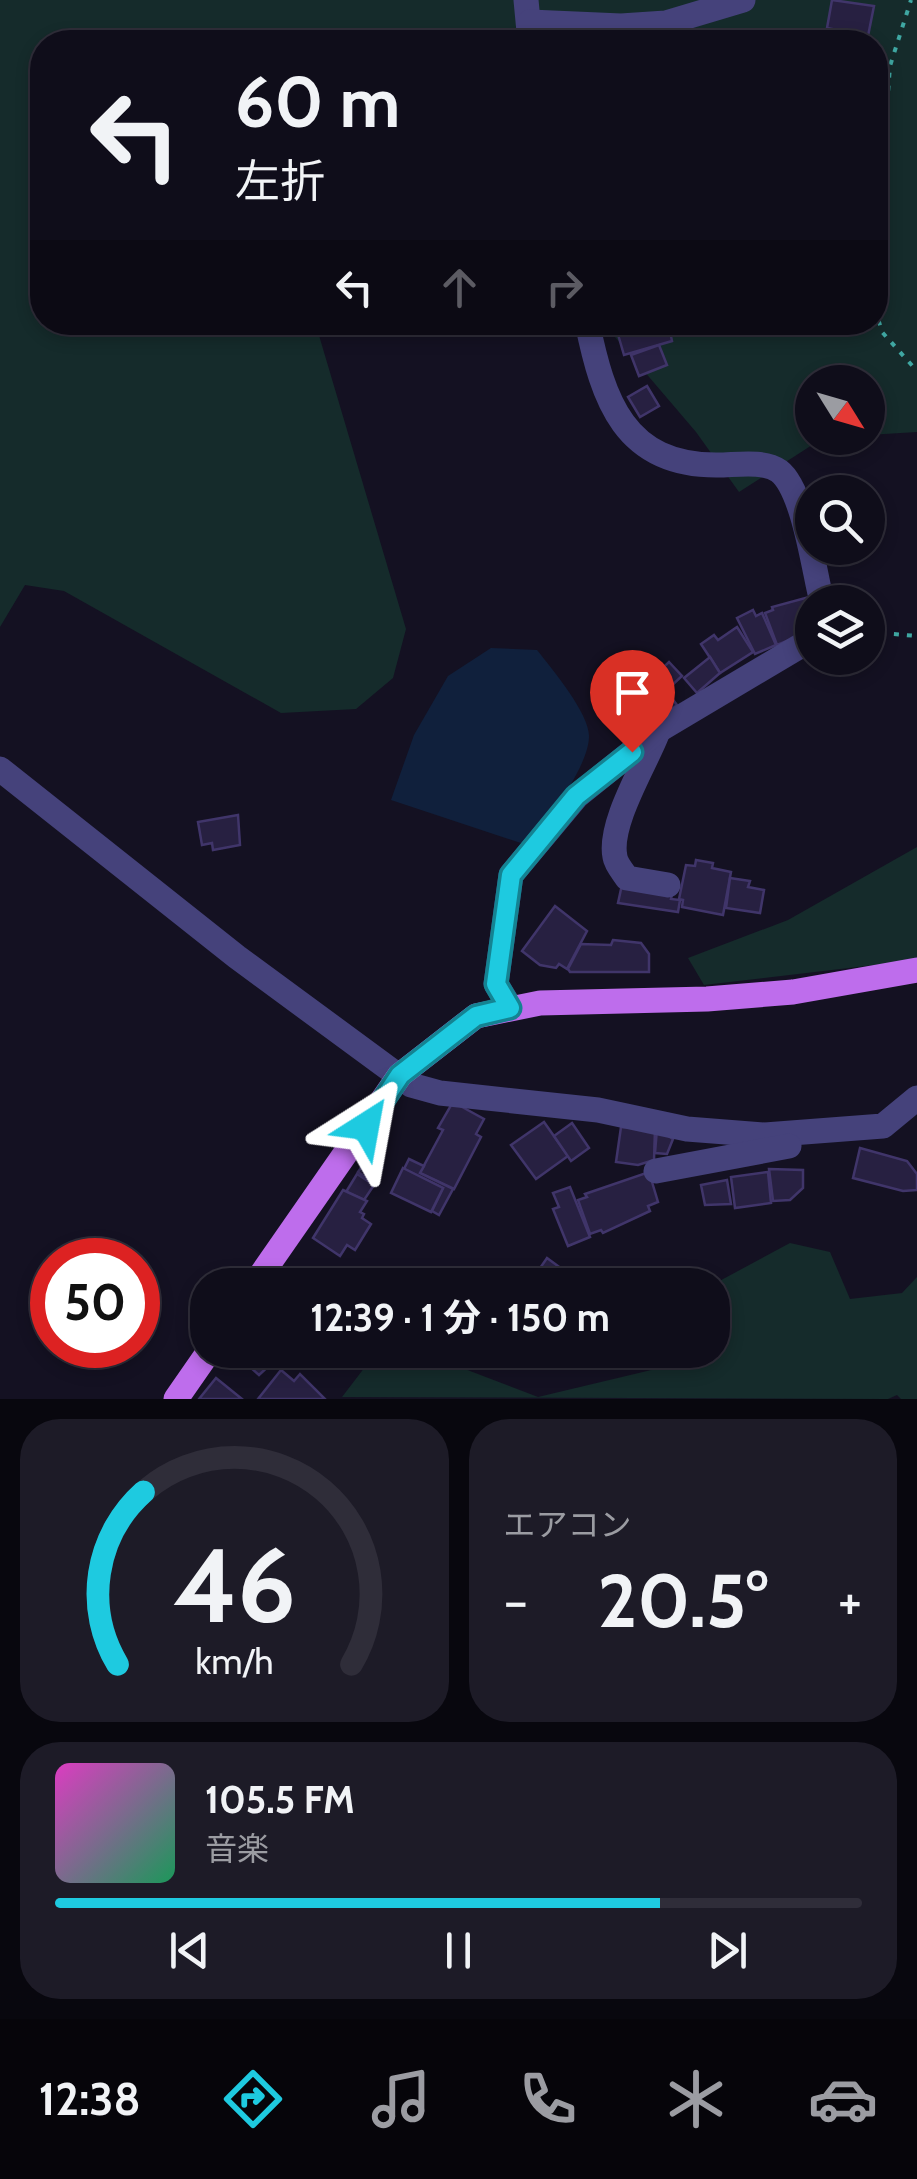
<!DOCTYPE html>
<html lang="ja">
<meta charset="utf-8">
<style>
:root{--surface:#0f0d1a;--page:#1d1b27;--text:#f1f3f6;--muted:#9b9ca2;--line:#2f2d39;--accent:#1ecae0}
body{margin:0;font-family:Cabin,"Noto Sans JP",sans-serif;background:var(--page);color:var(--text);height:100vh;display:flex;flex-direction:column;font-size:38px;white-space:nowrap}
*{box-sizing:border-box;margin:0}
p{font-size:32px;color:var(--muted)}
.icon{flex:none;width:55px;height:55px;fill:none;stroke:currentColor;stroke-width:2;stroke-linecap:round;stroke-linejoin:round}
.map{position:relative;height:1399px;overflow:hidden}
.drawer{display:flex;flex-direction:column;gap:20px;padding:20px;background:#08070e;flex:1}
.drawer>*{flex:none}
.banner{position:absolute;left:30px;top:30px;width:858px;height:305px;border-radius:40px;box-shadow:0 5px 15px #0003,0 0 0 2px var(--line);background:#0f0d1a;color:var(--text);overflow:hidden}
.needle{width:65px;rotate:127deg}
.buttons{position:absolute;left:795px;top:365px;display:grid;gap:20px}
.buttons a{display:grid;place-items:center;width:90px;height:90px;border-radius:50%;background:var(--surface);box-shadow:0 5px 15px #0003,0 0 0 2px var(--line);font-size:50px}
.speed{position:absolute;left:30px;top:1238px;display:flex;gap:20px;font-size:50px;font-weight:700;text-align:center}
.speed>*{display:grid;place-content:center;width:130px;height:130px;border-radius:50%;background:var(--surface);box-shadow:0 5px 15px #0003,0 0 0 2px var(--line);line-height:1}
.speed .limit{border:15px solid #d22;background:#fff;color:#111}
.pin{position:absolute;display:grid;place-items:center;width:85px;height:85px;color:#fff;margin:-102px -42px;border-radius:50% 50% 50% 0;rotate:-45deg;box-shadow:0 0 10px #0007}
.pin .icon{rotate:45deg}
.me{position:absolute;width:110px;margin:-55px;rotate:34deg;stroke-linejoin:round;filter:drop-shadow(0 0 8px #0008)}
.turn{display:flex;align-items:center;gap:35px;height:210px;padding:0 40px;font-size:45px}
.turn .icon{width:130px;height:130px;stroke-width:2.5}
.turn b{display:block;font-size:70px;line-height:85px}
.lanes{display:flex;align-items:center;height:95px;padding:0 40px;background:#0003;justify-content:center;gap:50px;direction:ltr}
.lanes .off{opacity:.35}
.big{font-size:75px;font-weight:700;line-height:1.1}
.drawer .tile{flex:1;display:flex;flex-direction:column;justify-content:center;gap:15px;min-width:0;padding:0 35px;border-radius:40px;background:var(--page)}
.drawer .dial{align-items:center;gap:0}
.dial svg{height:260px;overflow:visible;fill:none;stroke:var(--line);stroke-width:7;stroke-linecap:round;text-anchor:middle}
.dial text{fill:var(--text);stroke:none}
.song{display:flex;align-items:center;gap:30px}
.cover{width:120px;height:120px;border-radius:15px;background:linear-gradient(135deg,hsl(310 70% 55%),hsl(150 70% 35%))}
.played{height:10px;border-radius:5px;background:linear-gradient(90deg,var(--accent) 75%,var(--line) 75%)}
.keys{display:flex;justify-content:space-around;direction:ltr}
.heat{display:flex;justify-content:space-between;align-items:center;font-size:55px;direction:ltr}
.drawer .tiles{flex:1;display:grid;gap:20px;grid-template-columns:1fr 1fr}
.tile:last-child{grid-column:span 2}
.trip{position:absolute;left:190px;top:1268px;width:540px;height:100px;border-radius:40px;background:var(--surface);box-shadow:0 5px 15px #0003,0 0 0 2px var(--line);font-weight:700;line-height:100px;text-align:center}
.menu{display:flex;height:160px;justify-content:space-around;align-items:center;background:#06050a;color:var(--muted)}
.menu .icon{width:70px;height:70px}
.menu .current{color:var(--accent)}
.menu b{font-size:45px;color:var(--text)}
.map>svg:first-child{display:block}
.green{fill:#152b2b}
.water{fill:#10203c}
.building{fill:#272041;stroke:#40356a;stroke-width:2.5}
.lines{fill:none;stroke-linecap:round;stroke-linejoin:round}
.path{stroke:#3fa7a2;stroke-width:4;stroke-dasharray:5 8;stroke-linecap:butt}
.minor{stroke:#45427b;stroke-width:25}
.major{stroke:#be6dec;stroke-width:25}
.route-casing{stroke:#148392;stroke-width:25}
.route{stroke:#1ecae0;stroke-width:18}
</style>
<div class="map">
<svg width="917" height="1399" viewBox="0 0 917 1399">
<rect width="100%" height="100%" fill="#141122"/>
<!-- green -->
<g class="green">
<polygon points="0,0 917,0 917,432 868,435 868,382 812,382 812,438 831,438 823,438 739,492 696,432 603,323 875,322 875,42 42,42 42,322 322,323 318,332 406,629 393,678 356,709 281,713 64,591 25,585 0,627"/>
<polygon points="917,847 917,960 704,985 688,958 788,920"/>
<polygon points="790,1243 830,1252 850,1299 902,1293 917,1277 917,1399 901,1399 897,1395 888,1399 342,1397 378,1350 415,1350 538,1397 689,1361 686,1350 712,1350 712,1285"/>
</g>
<!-- water -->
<path class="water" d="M491,648L537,650C552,669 589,713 589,736C589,767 547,819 530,846L391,800L414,735L448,676Z"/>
<!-- building -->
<g class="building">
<polygon points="832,0 874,6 868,36 827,28"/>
<polygon points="629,322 668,322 672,341 624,355 617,331 630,329"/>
<polygon points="659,345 667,365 639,376 631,355"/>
<polygon points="647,386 659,406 640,417 628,397"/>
<polygon points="809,597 812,607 812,631 777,645 765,613 773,610 772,607"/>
<polygon points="753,610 756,616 762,613 776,645 755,654 737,618"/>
<polygon points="737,627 753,652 720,673 701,644 714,635 718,640"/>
<polygon points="710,657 720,673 697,693 684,678"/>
<polygon points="669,662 682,676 668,689 655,675"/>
<polygon points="668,693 677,705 657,722 647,709"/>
<polygon points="238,815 240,845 213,850 212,843 202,845 198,822"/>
<polygon points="696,860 713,863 712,868 731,872 723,915 682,907 683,900 679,899 686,865 695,866"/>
<polygon points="730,878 750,881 748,887 764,890 760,913 726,908"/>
<polygon points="623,880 673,889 671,899 680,900 678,912 618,903"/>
<polygon points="555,906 587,931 567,969 559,964 556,968 540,965 522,951"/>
<polygon points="613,940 641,943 649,954 649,972 570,972 568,969 581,944 611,945"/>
<polygon points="453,1102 484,1119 476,1134 481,1137 454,1189 420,1173 443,1130 438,1128"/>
<polygon points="544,1122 568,1156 536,1179 511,1145"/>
<polygon points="572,1123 589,1148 571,1161 554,1136"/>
<polygon points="621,1127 655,1129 654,1160 638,1165 616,1162"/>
<polygon points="657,1129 673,1139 667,1154 655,1153"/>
<polygon points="860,1148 907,1161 917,1174 917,1190 903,1191 853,1178"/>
<polygon points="368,1158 382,1168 372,1182 358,1172"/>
<polygon points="409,1159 424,1166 420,1173 453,1189 439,1215 432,1211 443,1188 404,1169"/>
<polygon points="403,1168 443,1188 431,1212 391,1193"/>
<polygon points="769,1169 803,1170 803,1188 790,1200 773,1201"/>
<polygon points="649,1172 658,1202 648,1206 650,1211 603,1233 601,1230 590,1234 578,1200 587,1197 585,1194"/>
<polygon points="768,1172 771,1203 735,1208 731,1177"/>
<polygon points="357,1174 374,1185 364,1200 346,1192"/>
<polygon points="727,1180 731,1204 705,1205 701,1185"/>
<polygon points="570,1187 590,1237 568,1246 553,1209 559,1207 553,1193"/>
<polygon points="343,1190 367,1201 360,1212 364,1214 362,1218 371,1224 355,1250 347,1245 340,1256 313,1238"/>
<polygon points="547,1258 562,1269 551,1284 536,1274"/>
<polygon points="245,1350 286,1350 259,1375 242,1360 240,1355"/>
<polygon points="281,1370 294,1381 300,1374 325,1399 258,1399"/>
<polygon points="216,1378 242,1399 199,1399"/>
</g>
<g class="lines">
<!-- path -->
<g class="path">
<polyline points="875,272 890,66 911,0"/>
<polyline points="875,308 882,332 917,371"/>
<polyline points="868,632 917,636"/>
</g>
<!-- minor -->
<g class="minor">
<polyline points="526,0 530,42"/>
<polyline points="530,22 621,26 666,23 743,0"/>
<path d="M587,322C603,400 624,466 718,465C736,465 763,460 779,471C804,490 814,572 822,602"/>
<path d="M657,734C645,765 608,824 615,857C616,864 623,872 627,878L668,885"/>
<polyline points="0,769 237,957 411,1085 440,1093 598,1110 687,1129 765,1135 883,1126 917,1098"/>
<polyline points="510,1007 496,984 511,875 577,796 659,730 812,639"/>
<polyline points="656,1171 789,1146"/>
</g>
<!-- major -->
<g class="major">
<polyline points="254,1285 400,1075 476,1016 540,1003 707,999 793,992 917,970"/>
<polyline points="176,1399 210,1350"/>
</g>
</g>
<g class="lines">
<defs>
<polyline id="route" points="366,1126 400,1075 476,1016 510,1008 496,984 511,875 576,796 632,752"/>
</defs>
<!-- route casing -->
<use href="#route" class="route-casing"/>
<!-- route -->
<use href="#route" class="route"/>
</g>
</svg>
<div class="buttons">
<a><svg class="needle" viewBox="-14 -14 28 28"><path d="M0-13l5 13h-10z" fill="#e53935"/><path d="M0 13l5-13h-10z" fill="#9b9ca2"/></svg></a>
<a><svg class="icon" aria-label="search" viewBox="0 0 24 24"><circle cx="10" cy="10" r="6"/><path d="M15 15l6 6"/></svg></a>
<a><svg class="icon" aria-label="layers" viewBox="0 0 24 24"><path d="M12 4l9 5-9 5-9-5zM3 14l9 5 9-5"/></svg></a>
</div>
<div class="speed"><div class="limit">50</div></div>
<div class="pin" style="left:632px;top:752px;background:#d93025"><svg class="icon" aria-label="arrive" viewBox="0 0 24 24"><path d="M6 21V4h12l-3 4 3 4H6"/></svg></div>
<svg class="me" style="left:366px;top:1126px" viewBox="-20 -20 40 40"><path d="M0-17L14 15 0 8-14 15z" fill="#1ecae0" stroke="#fff" stroke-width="4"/></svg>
<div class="trip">12:39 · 1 分 · 150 m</div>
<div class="banner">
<div class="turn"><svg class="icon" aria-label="left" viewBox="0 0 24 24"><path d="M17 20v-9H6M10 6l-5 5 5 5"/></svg><div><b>60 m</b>左折</div></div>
<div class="lanes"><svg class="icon" aria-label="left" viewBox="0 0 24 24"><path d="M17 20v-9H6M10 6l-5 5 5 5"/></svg><svg class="icon off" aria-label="ahead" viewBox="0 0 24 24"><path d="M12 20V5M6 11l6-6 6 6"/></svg><svg class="icon off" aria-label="right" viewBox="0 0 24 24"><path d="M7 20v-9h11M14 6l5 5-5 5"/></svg></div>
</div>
</div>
<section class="drawer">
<div class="tiles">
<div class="tile dial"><svg viewBox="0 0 100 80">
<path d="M14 69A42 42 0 1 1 86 69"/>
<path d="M14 69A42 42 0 0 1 22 16" stroke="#1ecae0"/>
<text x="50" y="56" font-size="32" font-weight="700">46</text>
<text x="50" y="72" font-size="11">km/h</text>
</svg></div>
<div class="tile"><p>エアコン</p>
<div class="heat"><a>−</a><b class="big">20.5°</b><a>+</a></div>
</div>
<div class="tile">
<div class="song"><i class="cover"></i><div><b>105.5 FM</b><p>音楽</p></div></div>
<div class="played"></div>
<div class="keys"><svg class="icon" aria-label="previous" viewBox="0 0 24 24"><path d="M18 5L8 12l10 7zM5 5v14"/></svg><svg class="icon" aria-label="pause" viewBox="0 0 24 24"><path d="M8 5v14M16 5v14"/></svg><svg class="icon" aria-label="next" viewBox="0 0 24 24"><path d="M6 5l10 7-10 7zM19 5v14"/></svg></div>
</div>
</div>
</section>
<nav class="menu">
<b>12:38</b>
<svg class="icon current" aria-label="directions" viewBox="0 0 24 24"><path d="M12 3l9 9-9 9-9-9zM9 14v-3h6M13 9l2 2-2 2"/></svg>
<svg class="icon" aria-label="music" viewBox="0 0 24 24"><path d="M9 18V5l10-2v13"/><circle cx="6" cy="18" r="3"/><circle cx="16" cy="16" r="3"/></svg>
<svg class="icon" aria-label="phone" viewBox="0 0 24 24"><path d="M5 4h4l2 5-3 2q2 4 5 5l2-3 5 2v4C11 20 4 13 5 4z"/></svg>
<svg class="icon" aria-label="climate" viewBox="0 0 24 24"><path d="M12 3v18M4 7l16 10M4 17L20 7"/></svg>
<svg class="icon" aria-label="car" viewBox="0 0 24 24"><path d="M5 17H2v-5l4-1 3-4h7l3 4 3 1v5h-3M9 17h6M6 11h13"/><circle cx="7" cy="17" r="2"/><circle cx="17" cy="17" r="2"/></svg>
</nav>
